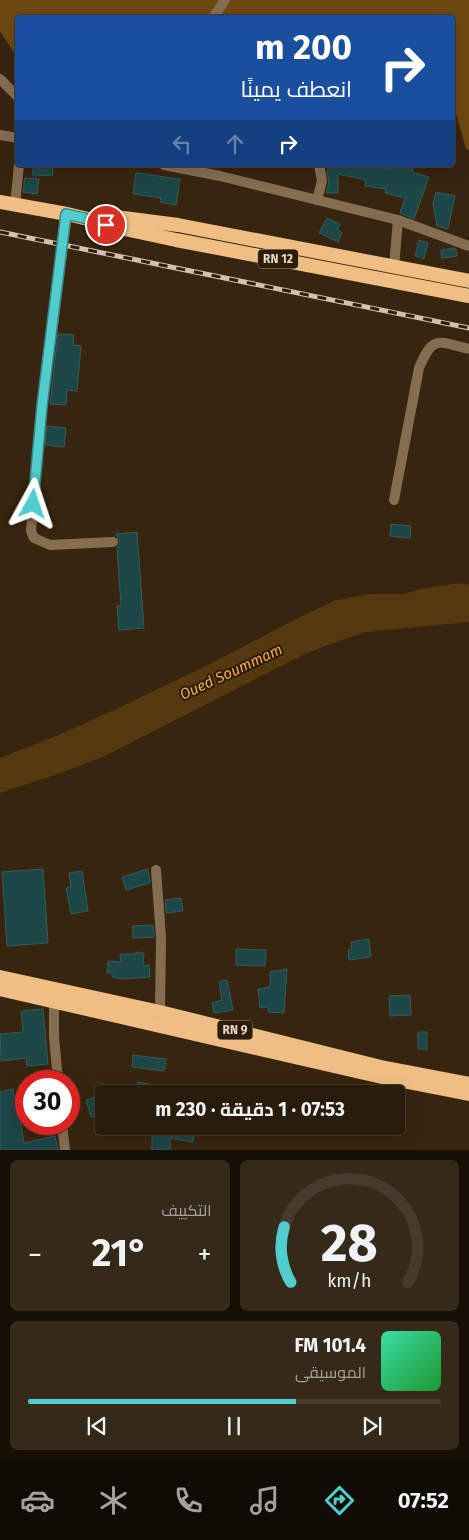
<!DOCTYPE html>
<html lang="ar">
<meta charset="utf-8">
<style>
:root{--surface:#291c0b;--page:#352919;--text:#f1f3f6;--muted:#a5a19d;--line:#453a2c;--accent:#52cdce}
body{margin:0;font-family:"Fira Sans",Cairo,sans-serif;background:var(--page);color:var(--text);direction:rtl;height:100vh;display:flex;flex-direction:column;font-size:19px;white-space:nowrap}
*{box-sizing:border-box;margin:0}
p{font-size:16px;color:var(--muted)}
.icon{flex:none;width:28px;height:28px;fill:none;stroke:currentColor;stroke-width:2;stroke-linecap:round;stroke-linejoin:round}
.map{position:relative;height:1150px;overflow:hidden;direction:ltr}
.drawer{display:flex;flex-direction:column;gap:10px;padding:10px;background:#170f06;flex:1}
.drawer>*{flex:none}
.top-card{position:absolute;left:15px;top:15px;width:440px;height:152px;border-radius:5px;box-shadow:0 5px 20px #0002,0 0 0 1px var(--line);direction:rtl;background:#1a4fa0;color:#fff;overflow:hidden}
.speed{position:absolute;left:15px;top:1070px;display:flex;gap:10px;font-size:25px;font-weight:700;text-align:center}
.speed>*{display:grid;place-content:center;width:65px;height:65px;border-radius:50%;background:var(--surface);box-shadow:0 5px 20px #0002,0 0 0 1px var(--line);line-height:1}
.speed .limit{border:8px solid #d22;background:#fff;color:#111}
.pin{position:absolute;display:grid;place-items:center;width:42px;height:42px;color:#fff;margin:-21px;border:2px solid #fff;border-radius:50%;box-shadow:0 1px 5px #0007}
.me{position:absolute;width:55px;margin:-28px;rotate:5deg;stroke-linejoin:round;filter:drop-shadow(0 0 4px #0008)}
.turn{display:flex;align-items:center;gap:18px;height:105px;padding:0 20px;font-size:22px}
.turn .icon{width:65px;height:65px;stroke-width:2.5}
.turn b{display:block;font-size:35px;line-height:42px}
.lanes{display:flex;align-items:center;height:48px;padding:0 20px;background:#0003;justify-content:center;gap:25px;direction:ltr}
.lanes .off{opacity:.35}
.big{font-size:38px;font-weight:700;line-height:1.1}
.drawer .card{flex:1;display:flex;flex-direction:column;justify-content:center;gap:8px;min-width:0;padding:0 18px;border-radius:8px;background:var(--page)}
.drawer .dial{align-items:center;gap:0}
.dial svg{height:130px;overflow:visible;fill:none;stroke:var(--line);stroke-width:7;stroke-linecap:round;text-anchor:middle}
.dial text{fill:var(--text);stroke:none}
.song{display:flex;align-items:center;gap:15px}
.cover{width:60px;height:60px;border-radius:8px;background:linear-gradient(135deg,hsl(160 70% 55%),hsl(130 70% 35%))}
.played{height:5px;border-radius:2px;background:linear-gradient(90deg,var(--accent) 65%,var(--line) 65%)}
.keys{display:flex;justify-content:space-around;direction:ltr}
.heat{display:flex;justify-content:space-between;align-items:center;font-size:28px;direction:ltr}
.drawer .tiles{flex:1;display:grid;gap:10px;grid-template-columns:1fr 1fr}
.card:last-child{grid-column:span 2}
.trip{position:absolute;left:95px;top:1085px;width:310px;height:50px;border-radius:5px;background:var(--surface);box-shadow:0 5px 20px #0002,0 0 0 1px var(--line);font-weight:700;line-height:50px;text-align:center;direction:rtl}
.menu{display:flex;height:80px;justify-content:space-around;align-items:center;background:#100b04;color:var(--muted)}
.menu .icon{width:35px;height:35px}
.menu .on{color:var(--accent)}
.menu b{font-size:22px;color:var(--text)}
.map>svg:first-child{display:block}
.green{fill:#6e4811}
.water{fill:#55380f}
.building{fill:#1d4646;stroke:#345b5b}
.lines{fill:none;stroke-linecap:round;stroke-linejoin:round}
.minor{stroke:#856d51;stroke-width:10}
.trunk{stroke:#f0be84;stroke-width:14}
.rail-casing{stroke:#cfc2b4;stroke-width:5}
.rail{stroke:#2d1c06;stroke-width:3;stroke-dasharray:9;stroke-linecap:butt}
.route-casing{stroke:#358586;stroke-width:12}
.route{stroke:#52cdce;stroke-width:9}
.labels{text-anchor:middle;stroke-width:4;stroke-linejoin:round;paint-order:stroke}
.shield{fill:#2d1c06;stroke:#aea091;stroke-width:1}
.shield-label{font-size:12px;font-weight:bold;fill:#e5d9cc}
.water-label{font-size:15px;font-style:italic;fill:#f8ac47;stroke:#2d1c06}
</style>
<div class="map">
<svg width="469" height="1150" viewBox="0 0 469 1150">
<rect width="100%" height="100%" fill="#37250f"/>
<!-- green -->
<polygon class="green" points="0,0 469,0 469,150 466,149 453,103 452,18 18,18 17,57 0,31"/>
<!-- water -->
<polygon class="water" points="461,583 469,585 469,622 366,632 342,640 312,651 275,669 105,756 64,772 0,793 0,758 61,734 116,709 204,667 298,618 336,600 371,594 404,594 420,589"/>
<!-- building -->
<g class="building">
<polygon points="33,165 52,165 53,175 33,176"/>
<polygon points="329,165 372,165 371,166 391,169 392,165 414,165 412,172 429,177 414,219 400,213 405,198 385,193 386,189 365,186 366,180 338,174 338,193 326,193 329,182 327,172"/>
<polygon points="136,173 180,179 176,205 160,202 161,198 133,194"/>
<polygon points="25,178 39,179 37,194 23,192"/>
<polygon points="436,192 455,196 448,229 437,226 433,204"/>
<polygon points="327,218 340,224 337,230 342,232 338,242 319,233"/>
<polygon points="419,240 428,243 424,259 415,256"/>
<polygon points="454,248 456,249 457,256 442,258 441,250"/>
<polygon points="58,334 74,335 73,345 81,346 77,391 67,390 66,405 50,404"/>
<polygon points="47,426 66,428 64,447 45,445"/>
<polygon points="391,524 411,526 410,538 390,536"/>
<polygon points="137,532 144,628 119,630 117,606 121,605 117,548 120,542 116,534"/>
<polygon points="43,869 48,943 7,946 2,872"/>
<polygon points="148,869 150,883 126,890 122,877"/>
<polygon points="82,871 88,911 71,914 66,888 71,887 69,873"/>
<polygon points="181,898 183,911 166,913 165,900"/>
<polygon points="153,925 154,937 133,938 132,926"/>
<polygon points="369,939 371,957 349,960 348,950 352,949 351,942"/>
<polygon points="236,949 266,950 265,966 236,965"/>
<polygon points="136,952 144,953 143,966 149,965 150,977 122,979 112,977 112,973 107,973 108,961 121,962 120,954 136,954"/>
<polygon points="287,969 284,1013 268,1012 268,1007 260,1008 258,989 270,987 270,972"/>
<polygon points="227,980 233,1010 214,1013 212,1003 222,1000 219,982"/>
<polygon points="410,995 411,1015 390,1016 389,996"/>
<polygon points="43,1009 48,1064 27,1066 26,1058 1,1061 0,1034 23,1032 21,1011"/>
<rect x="418" y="1032" width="9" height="17"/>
<polygon points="133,1055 166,1059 164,1071 132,1067"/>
<polygon points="138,1082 162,1087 160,1094 136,1092"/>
<polygon points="13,1089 14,1097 26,1095 26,1119 20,1120 24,1143 55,1136 58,1150 0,1150 0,1092"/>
<polygon points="104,1094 104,1113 91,1117 86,1100"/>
<polygon points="152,1126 195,1126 193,1142 170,1138 170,1150 152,1150"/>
</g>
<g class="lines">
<!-- minor -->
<g class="minor">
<polyline points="213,18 225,0"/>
<polyline points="0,79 18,97"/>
<polyline points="0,135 18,138"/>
<polyline points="164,165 220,176 398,220 469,246"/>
<polyline points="317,200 322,181 319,165"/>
<polyline points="15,205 19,165"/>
<polyline points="67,214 40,424 31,531 34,538 50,545 113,542"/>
<polyline points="394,267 398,220"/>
<path d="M394,500L419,368C433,335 437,341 469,349"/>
<polyline points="156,870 161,937 160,1012"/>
<polyline points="54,1001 54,1037 58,1081"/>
<polyline points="62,1124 65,1150"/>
</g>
<!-- trunk -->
<g class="trunk">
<polyline points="0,202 67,214 88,219 106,225 176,240 469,296"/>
<polyline points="94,218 108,216 178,225 469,281"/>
<polyline points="0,977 160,1012 381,1067 469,1084"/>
<polyline points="0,989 382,1077 469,1094"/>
</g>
<defs>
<polyline id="rail" points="0,232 469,328"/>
</defs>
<!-- rail casing -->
<use href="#rail" class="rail-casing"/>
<!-- rail -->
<use href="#rail" class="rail"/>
</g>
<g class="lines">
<defs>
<polyline id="route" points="33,504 42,406 66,214 88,219 106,225"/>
</defs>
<!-- route casing -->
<use href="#route" class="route-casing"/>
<!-- route -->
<use href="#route" class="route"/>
</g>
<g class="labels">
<!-- shield labels -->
<g class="shield">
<rect x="258" y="249.5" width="40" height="19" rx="4"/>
<rect x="217.5" y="1020.5" width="35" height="19" rx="4"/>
</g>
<g class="shield-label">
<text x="278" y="263">RN 12</text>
<text x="235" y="1034">RN 9</text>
</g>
<!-- water labels -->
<g class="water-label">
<text transform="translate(231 672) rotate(-25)" y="5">Oued Soummam</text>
</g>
</g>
</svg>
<div class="speed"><div class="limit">30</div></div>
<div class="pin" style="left:106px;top:225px;background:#d93025"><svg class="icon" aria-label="arrive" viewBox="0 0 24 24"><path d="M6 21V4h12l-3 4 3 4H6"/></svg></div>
<svg class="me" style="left:33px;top:504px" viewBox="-20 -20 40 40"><path d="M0-17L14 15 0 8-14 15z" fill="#52cdce" stroke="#fff" stroke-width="4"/></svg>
<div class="trip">07:53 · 1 دقيقة · 230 m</div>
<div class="top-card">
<div class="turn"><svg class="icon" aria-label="right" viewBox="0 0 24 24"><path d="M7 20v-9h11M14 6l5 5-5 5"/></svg><div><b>200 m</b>انعطف يمينًا</div></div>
<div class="lanes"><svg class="icon off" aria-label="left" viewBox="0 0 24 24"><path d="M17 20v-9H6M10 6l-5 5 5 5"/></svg><svg class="icon off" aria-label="ahead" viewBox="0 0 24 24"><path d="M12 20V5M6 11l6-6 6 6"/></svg><svg class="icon" aria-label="right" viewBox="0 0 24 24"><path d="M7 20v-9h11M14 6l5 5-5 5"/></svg></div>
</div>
</div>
<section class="drawer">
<div class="tiles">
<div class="card dial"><svg viewBox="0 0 100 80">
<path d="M14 69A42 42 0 1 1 86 69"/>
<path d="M14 69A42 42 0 0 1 10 35" stroke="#52cdce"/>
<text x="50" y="56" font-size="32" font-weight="700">28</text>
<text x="50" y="72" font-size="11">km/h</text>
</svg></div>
<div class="card"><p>التكييف</p>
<div class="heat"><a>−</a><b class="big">21°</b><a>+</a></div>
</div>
<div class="card">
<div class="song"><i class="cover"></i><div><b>101.4 FM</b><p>الموسيقى</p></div></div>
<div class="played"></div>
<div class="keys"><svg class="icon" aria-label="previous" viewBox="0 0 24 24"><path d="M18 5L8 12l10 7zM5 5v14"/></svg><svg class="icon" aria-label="pause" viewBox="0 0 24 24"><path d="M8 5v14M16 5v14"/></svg><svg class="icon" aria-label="next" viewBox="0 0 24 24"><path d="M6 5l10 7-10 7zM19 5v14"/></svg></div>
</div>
</div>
</section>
<nav class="menu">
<b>07:52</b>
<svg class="icon on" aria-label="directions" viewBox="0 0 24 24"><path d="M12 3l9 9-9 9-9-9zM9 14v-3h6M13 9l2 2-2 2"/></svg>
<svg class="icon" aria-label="music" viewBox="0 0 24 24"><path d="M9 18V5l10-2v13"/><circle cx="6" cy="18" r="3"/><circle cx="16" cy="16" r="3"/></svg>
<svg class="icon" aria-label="phone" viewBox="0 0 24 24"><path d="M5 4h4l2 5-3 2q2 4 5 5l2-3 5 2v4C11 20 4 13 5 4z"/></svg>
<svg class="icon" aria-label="climate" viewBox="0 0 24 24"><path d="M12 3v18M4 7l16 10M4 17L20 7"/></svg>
<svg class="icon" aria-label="car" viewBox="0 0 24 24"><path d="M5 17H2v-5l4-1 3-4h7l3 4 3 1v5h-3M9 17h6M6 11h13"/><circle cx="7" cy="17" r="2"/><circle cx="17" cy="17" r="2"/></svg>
</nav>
